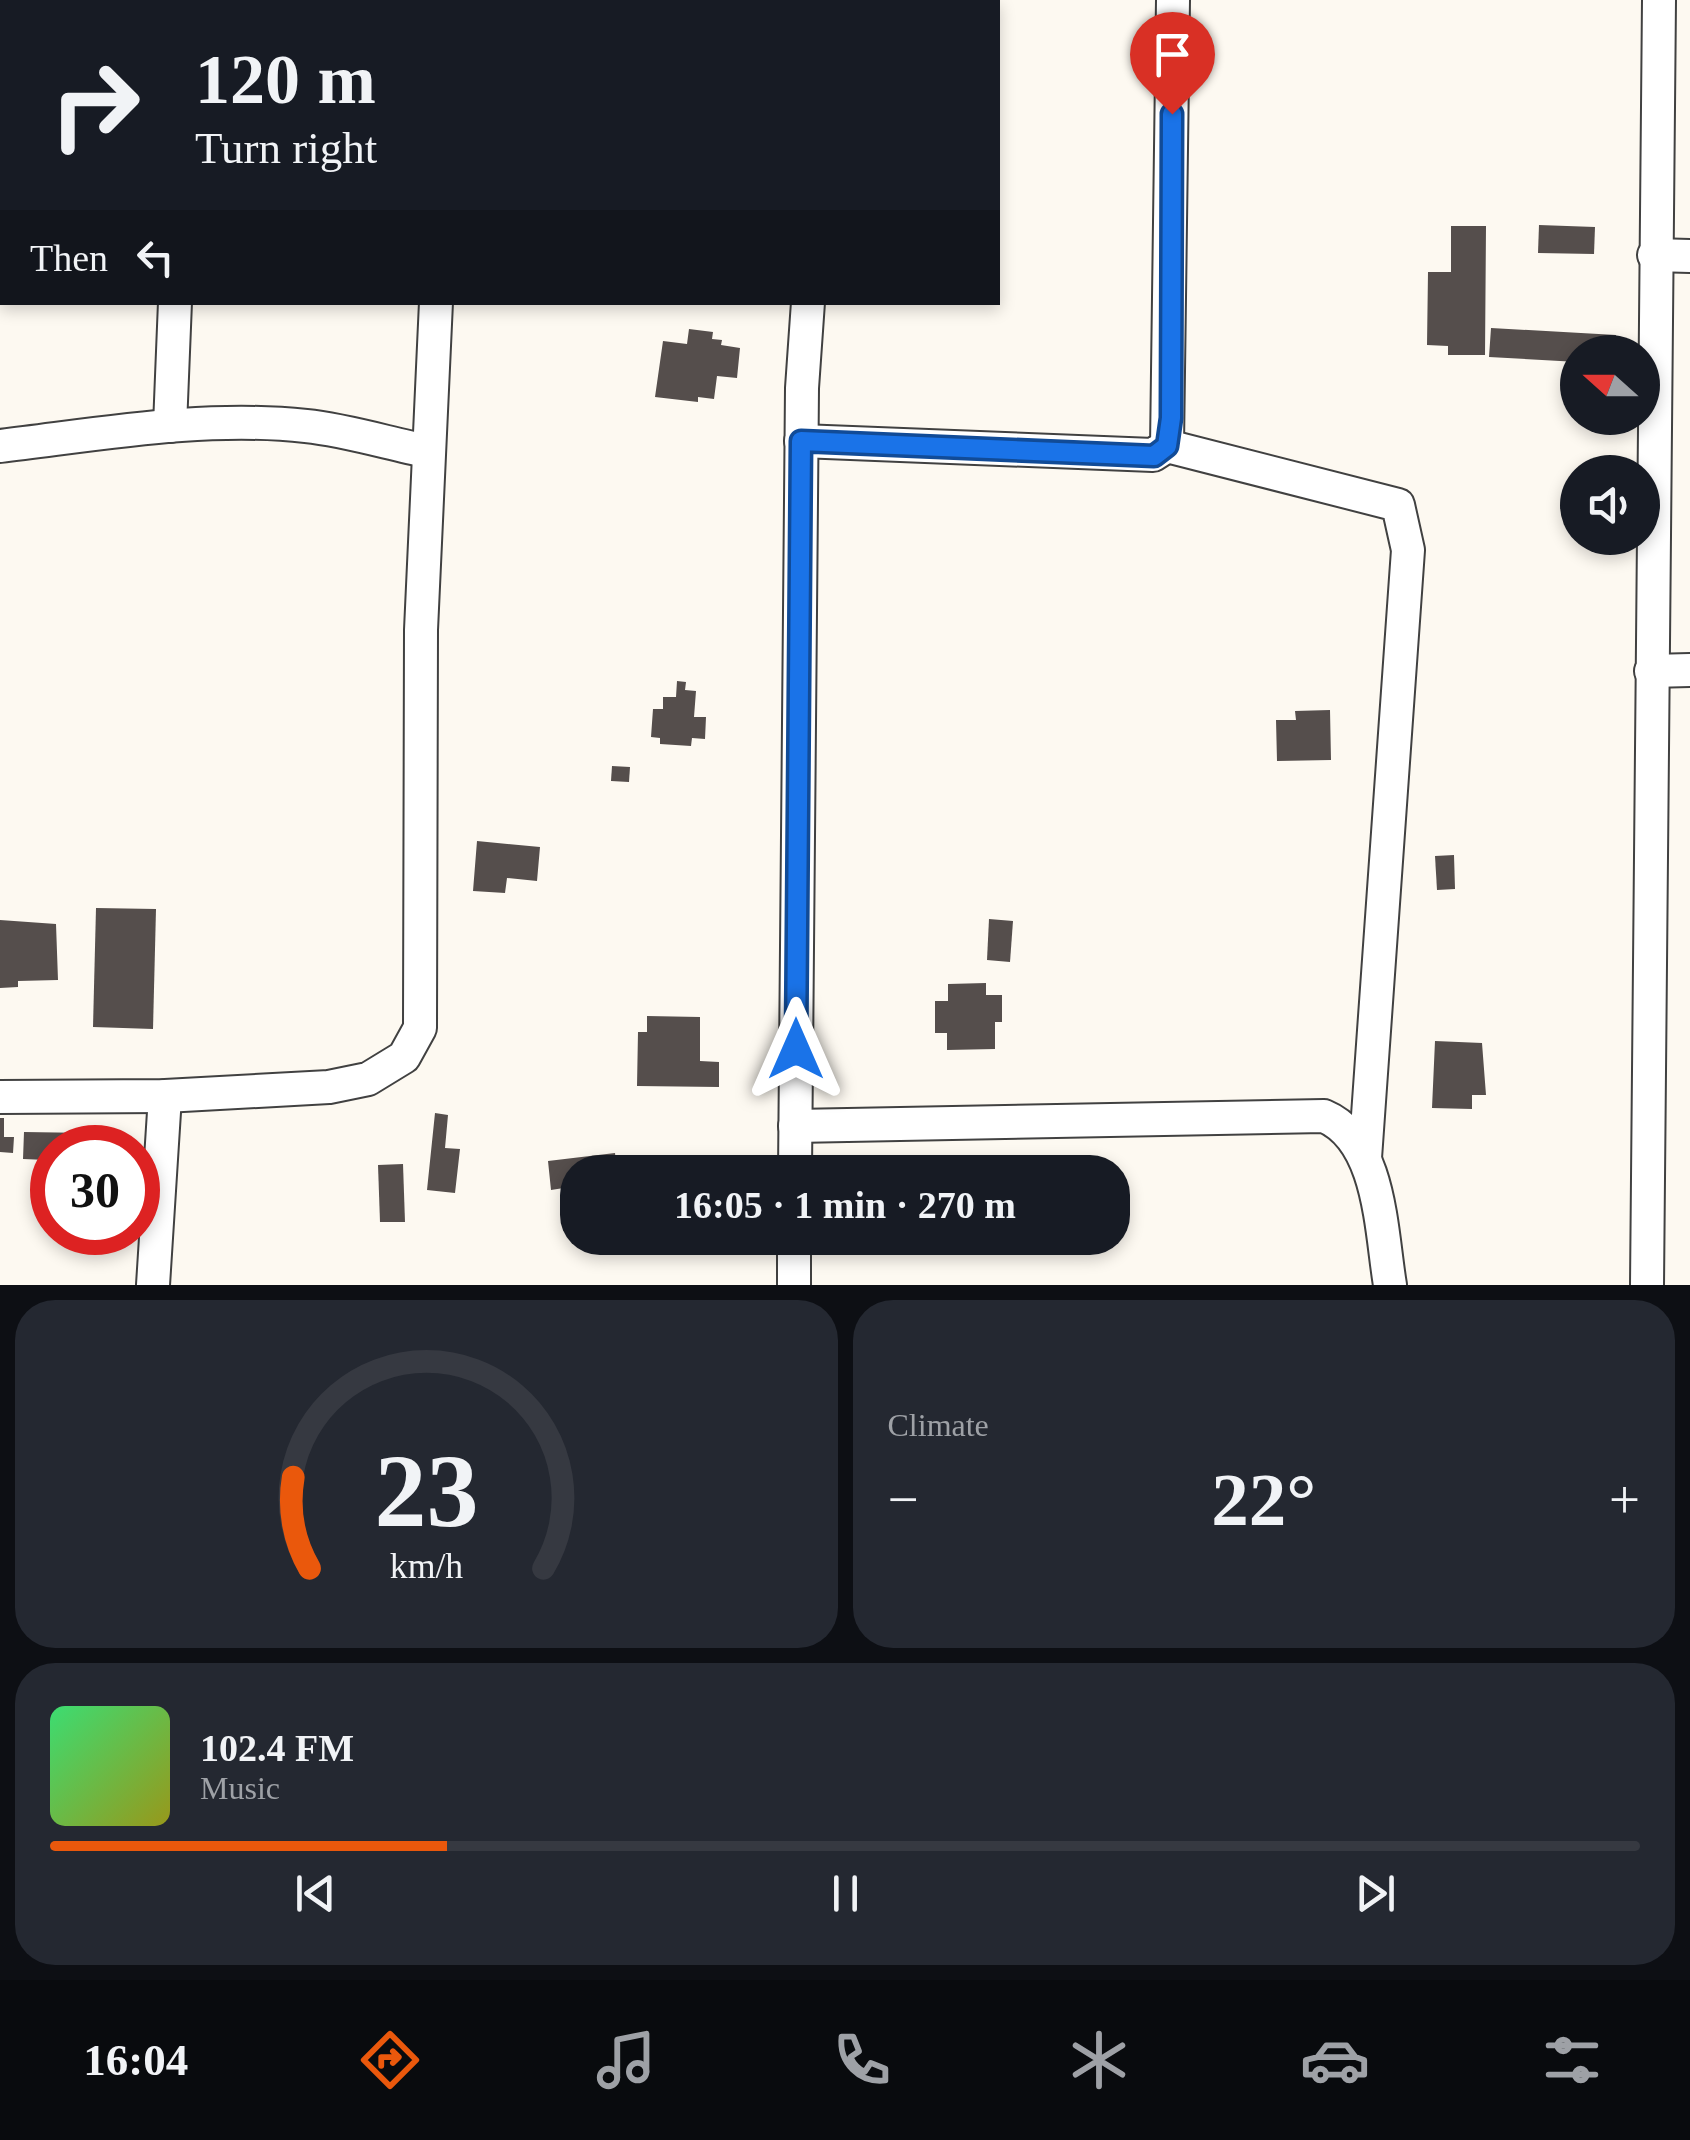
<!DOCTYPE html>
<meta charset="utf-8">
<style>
:root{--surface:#171b24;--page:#242831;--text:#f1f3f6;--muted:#9ea1a6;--line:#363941;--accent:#ea580c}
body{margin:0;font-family:"Times New Roman",serif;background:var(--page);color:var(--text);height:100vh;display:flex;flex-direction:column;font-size:38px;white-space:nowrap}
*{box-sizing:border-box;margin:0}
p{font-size:32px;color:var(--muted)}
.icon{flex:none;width:55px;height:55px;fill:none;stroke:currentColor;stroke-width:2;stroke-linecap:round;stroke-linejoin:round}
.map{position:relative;height:1285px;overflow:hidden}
.side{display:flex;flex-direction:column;gap:15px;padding:15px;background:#0d0f14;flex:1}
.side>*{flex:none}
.guide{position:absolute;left:0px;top:0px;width:1000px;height:305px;box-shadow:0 5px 15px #0003;background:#171b24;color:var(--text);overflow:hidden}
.needle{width:65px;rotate:291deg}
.controls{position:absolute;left:1560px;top:335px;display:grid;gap:20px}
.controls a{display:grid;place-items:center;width:100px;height:100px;border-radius:50%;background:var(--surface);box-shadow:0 5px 15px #0003;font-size:50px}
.speed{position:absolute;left:30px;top:1125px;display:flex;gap:20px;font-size:50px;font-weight:700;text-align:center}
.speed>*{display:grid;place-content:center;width:130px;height:130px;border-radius:50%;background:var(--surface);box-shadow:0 5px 15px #0003;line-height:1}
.speed .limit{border:15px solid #d22;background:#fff;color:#111}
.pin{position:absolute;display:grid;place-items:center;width:85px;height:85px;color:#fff;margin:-102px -42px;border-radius:50% 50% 50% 0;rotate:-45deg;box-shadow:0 0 10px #0007}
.pin .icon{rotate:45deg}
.me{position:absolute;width:110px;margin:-55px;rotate:0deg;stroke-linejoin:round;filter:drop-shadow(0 0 8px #0008)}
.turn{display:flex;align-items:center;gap:35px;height:210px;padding:0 30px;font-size:45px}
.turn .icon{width:130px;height:130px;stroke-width:2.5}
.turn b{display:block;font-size:70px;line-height:85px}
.then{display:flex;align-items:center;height:95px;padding:0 30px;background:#0003;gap:20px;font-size:38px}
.big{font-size:75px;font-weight:700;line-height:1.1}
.side .widget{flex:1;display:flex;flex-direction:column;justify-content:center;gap:15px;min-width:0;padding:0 35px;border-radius:40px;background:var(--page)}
.side .dial{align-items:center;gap:0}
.dial svg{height:260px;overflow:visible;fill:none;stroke:var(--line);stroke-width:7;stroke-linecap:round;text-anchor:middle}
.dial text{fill:var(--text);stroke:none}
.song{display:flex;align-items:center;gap:30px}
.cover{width:120px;height:120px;border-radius:15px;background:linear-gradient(135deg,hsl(140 70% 55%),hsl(60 70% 35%))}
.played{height:10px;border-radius:5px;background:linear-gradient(90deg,var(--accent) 25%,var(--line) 25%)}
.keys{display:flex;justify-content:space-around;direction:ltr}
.heat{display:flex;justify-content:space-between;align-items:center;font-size:55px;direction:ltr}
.side .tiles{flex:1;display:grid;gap:15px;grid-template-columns:1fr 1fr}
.widget:last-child{grid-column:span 2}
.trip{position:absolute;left:560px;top:1155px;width:570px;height:100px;border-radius:40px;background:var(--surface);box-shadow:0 5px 15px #0003;font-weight:700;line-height:100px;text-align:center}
.tabs{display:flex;height:160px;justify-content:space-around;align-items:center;background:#090b0e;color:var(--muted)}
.tabs .icon{width:70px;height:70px}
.tabs .current{color:var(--accent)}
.tabs b{font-size:45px;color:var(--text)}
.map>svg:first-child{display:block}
.building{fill:#554e4c}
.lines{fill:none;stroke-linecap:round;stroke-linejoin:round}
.minor-casing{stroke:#414141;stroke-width:36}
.minor{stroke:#fff;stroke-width:32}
.route-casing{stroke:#114b97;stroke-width:25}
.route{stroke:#1a73e8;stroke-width:18}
</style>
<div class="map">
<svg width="1690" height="1285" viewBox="0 0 1690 1285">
<rect width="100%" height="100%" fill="#fdf9f1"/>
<!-- building -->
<g class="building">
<polygon points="1539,225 1595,227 1594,254 1538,253"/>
<polygon points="1451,226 1486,226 1485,355 1448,355 1448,346 1427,345 1428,272 1451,272"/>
<polygon points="1491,328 1616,335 1615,352 1578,352 1578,362 1489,357"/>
<polygon points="689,329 713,332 712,339 722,340 721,345 740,348 737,378 717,376 714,399 698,397 698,402 655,397 663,341 687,344"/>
<polygon points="677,681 686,682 685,690 696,691 694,717 706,717 705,739 692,738 691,746 660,744 660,738 651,737 653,709 663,709 663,697 676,697"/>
<polygon points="1330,710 1331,760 1277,761 1276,720 1296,720 1295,711"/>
<polygon points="612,766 630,767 629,782 611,781"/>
<polygon points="477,841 540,847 537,881 507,878 505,893 473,891"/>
<polygon points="1454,855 1455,889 1437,890 1435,856"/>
<polygon points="96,908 156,909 153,1029 93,1027"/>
<polygon points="989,919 1013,921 1010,962 987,960"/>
<polygon points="0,920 56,924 58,980 18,981 18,987 0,988"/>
<polygon points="986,983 986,995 1002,995 1002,1022 995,1022 995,1049 947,1050 947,1033 935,1033 935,1001 948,1001 948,984"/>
<polygon points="647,1016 700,1017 700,1061 719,1062 719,1087 637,1086 638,1032 647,1032"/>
<polygon points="1435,1041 1482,1043 1486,1095 1472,1095 1472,1109 1432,1108"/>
<polygon points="435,1113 448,1115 445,1148 460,1149 455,1193 427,1190"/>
<polygon points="0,1118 4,1118 4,1137 14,1137 13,1153 0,1152"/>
<polygon points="24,1132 90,1133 90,1148 52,1148 52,1176 47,1176 47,1160 23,1159"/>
<polygon points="97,1133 124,1134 123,1148 97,1148"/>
<polygon points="615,1153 617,1172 578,1172 578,1210 573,1210 570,1187 551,1190 548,1161"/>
<polygon points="403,1164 405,1222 380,1222 378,1165"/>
<polygon points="854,1238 917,1238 915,1255 868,1250 853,1245"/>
</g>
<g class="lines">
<defs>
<g id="minor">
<polyline points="808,0 808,2"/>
<polyline points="189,2 189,0"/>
<polyline points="1654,255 1690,256"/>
<polyline points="170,426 175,302"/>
<polyline points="801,441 1153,455 1167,446 1173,0"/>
<path d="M0,446C101,434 204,415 306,426C346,430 387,443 426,451"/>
<polyline points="1167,446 1398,505 1408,550 1365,1158"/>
<polyline points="1651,671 1690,670"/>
<polyline points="0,1097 165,1096 329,1087 368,1079 404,1057 420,1028 421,630 436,302"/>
<path d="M795,1126L1324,1116C1381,1140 1381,1232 1390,1285"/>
<polyline points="795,1172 802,388 808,302"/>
<polyline points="153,1285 165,1096"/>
<polyline points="794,1285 794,1238"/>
<polyline points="1647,1285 1659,0"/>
</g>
</defs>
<!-- minor casing -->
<use href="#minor" class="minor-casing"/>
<!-- minor -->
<use href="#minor" class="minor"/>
</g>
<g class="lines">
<defs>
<polyline id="route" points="796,1049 801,441 1154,456 1167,446 1171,418 1172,114"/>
</defs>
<!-- route casing -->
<use href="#route" class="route-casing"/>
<!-- route -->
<use href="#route" class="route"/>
</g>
</svg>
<div class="controls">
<a><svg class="needle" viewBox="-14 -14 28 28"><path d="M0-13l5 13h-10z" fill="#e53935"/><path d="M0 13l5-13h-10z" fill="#9ea1a6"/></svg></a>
<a><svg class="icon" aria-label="sound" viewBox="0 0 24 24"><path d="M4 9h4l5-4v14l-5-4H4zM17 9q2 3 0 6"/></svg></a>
</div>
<div class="speed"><div class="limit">30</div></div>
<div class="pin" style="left:1172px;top:114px;background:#d93025"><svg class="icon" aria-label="arrive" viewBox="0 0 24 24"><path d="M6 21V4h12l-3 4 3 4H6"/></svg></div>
<svg class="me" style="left:796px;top:1049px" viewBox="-20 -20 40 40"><path d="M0-17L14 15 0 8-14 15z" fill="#1a73e8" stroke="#fff" stroke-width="4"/></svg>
<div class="trip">16:05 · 1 min · 270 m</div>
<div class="guide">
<div class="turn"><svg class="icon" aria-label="right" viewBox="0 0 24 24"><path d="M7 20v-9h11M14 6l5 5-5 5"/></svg><div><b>120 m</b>Turn right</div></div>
<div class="then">Then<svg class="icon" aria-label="left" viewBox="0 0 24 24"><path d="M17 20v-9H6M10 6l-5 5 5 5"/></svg></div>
</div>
</div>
<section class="side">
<div class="tiles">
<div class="widget dial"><svg viewBox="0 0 100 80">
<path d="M14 69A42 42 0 1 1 86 69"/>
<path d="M14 69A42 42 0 0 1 9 41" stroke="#ea580c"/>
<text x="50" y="56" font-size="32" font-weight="700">23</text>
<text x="50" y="72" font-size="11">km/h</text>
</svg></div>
<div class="widget"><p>Climate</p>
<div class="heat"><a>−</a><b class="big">22°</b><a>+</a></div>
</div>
<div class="widget">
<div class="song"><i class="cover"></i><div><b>102.4 FM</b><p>Music</p></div></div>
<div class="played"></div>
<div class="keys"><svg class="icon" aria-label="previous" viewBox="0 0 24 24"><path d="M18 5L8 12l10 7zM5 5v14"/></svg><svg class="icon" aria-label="pause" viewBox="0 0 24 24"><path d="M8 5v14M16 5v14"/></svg><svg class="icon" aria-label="next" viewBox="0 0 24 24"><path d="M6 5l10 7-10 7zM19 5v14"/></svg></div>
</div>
</div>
</section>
<nav class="tabs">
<b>16:04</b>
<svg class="icon current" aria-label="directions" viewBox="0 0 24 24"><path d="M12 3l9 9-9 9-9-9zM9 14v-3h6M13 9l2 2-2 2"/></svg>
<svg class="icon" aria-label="music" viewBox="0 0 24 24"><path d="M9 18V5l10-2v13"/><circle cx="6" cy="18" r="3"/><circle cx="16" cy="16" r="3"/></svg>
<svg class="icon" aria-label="phone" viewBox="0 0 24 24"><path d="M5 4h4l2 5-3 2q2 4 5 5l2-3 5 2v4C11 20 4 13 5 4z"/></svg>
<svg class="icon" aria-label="climate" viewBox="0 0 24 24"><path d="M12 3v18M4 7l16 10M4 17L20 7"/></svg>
<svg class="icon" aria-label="car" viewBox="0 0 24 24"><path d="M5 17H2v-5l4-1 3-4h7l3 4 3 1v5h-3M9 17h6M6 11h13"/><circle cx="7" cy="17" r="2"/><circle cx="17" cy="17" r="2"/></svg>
<svg class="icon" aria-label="filters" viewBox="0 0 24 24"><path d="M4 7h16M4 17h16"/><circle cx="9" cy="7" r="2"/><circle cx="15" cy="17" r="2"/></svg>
</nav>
